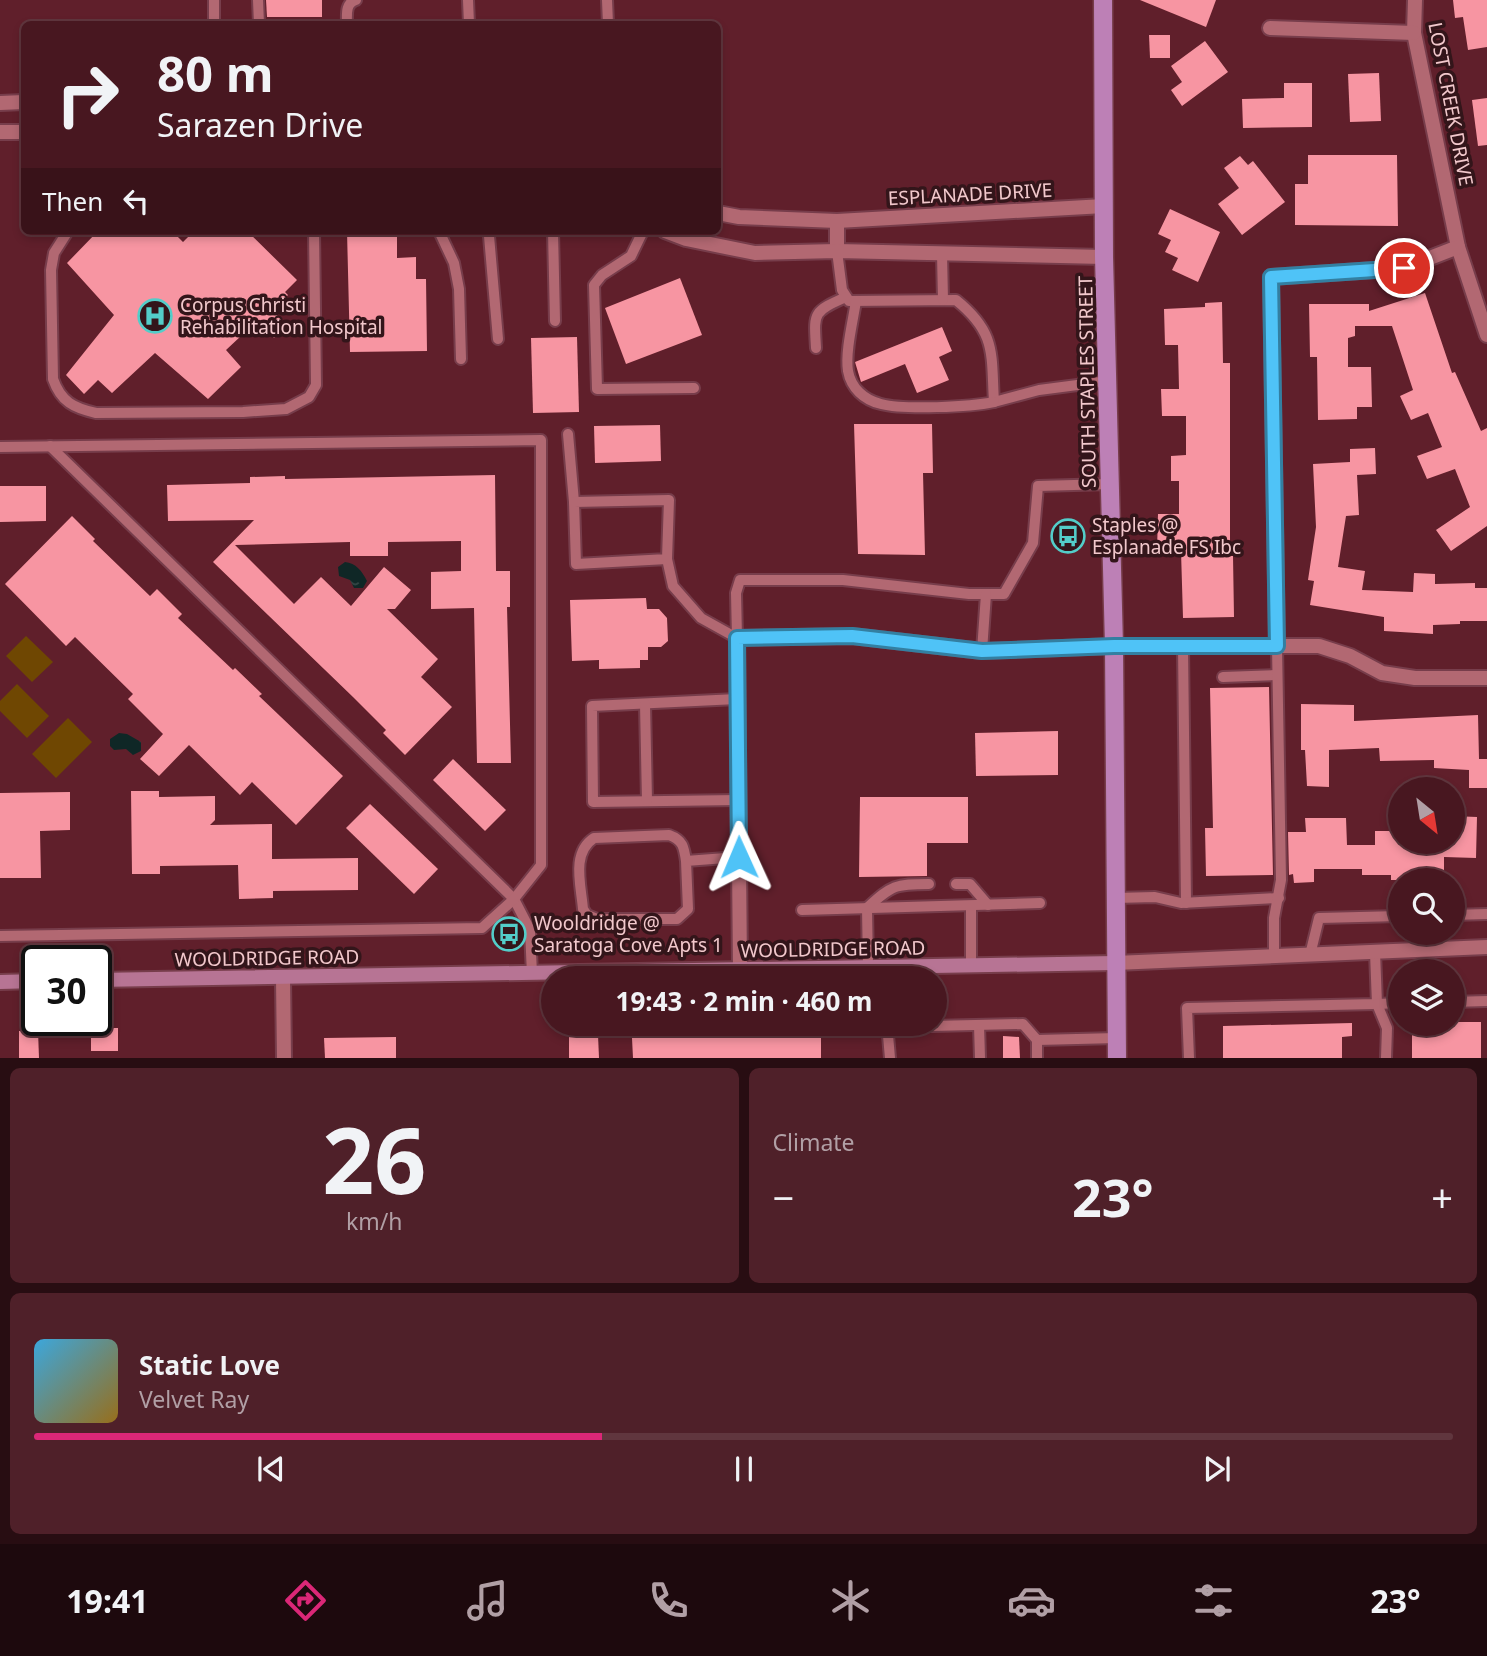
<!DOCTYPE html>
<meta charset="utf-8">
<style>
:root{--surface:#481720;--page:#4f2029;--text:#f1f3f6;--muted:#b19fa5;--line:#60363e;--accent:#db2777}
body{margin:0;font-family:"Noto Sans",sans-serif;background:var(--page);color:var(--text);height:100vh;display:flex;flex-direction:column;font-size:26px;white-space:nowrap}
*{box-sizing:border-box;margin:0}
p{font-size:23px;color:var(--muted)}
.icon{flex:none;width:38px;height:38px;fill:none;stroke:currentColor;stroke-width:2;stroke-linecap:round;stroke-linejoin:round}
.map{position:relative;height:1058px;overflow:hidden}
.details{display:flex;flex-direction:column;gap:10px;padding:10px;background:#280d12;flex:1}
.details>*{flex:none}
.banner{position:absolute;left:21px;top:21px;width:700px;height:214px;border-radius:10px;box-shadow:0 4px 10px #0003,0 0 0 2px var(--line);background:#481720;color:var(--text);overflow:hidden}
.needle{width:46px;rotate:150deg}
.tools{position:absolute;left:1388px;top:777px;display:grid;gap:14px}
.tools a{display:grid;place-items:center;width:77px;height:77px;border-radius:50%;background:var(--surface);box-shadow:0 4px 10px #0003,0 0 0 2px var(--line);font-size:35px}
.speed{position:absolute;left:21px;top:945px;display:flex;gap:14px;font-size:35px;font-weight:700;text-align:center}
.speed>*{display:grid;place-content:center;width:91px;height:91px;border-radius:50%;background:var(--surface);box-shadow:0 4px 10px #0003,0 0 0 2px var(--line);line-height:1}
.speed .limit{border:4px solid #111;border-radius:10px;background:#fff;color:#111}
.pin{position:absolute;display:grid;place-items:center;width:60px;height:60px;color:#fff;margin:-30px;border:4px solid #fff;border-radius:50%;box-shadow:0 2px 7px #0007}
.me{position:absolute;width:77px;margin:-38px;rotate:359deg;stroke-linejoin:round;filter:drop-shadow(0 0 5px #0008)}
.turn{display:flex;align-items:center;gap:24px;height:147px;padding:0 21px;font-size:32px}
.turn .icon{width:91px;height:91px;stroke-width:2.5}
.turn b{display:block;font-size:49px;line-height:60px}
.then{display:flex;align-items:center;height:66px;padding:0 21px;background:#0003;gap:14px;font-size:26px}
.big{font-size:52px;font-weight:700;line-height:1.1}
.details .widget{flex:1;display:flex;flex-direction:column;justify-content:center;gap:10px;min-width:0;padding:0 24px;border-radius:10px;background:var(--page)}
.details .dial{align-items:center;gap:0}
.dial b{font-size:91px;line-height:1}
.song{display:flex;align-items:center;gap:21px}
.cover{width:84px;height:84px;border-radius:10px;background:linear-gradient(135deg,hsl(200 70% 55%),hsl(40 70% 35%))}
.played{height:7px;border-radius:4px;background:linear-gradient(90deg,var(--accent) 40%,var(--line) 40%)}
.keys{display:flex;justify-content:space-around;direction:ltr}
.heat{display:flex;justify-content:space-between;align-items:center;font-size:38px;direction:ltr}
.details .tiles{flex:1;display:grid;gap:10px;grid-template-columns:1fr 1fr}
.widget:last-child{grid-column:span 2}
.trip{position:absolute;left:541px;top:966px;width:406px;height:70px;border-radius:35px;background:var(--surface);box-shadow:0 4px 10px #0003,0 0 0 2px var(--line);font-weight:700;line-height:70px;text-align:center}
.tabs{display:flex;height:112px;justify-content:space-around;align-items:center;background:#1d090d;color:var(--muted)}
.tabs .icon{width:49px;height:49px}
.tabs .current{color:var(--accent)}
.tabs b{font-size:32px;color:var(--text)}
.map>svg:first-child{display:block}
.green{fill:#6f4702}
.water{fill:url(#water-ripples)}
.building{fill:#f795a2}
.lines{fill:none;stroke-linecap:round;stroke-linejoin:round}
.service-casing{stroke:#773d4b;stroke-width:14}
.minor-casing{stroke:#773d4b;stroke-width:18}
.tertiary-casing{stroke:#773d4b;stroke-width:18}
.secondary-casing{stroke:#773d4b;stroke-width:18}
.primary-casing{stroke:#773d4b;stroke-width:21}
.service{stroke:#b26872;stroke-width:10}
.minor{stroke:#b26872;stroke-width:14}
.tertiary{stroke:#b26872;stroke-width:14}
.secondary{stroke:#b77494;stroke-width:14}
.primary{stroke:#bd80b6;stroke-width:18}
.route-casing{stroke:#337fa1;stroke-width:18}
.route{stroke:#4fc3f7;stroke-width:12}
.labels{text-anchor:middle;stroke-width:7;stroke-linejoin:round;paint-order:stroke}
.street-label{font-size:19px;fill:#f2c8cc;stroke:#33151a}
.poi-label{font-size:19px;fill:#f2c8cc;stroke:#33151a;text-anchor:start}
</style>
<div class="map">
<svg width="1487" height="1058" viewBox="0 0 1487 1058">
<defs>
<pattern id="water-ripples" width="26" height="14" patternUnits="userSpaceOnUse" patternTransform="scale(1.75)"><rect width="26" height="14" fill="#0f2726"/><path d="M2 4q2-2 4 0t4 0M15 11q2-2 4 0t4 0" fill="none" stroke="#324544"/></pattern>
</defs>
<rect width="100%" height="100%" fill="#601f2b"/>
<!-- green -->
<g class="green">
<polygon points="26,636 53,662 32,682 6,656"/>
<polygon points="17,684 49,716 27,738 0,711 0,701"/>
<polygon points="68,718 92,742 56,778 32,754"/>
</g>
<!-- water -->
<g class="water">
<path d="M345,562C356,563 362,571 367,581L363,588H354L350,580L339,576L338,567Z"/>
<polygon points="119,733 127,734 141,742 141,751 133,755 126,749 114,750 110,746 110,739"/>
</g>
<!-- building -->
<g class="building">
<polygon points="266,0 322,0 322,17 267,17"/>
<polygon points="1140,0 1216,0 1206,27"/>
<polygon points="1453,0 1487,0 1487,47 1468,50 1463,17 1455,18"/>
<polygon points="1149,35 1170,35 1170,58 1150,58"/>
<polygon points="1205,41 1228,72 1182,106 1171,90 1182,82 1171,66"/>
<polygon points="1379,73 1381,121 1350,122 1348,74"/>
<polygon points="1284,83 1312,83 1312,127 1243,128 1242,99 1284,98"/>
<polygon points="1487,98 1487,145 1478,146 1472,100"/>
<polygon points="1308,155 1397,155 1398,226 1295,225 1295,184 1308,184"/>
<polygon points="1240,156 1248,165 1253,161 1285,202 1242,235 1218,204 1239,188 1224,168"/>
<polygon points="1170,209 1220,232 1198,282 1172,270 1178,258 1165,252 1171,240 1158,234"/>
<polygon points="98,231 164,231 170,237 174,233 183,242 194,231 247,231 297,280 285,292 288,295 273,311 286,325 274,338 257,321 226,350 241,367 208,399 155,353 112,393 98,380 84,394 66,375 114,315 67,263"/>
<polygon points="347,231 375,231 375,236 397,236 397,258 416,257 416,279 426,279 427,351 350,352"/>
<polygon points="680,278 702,335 626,364 605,308"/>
<polygon points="1425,293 1452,373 1455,372 1481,431 1487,428 1487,526 1451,551 1436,530 1470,507 1455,469 1427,479 1417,456 1442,447 1428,413 1411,420 1400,396 1413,390 1392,326 1370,326 1370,324 1370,326 1355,326 1355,336 1348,338 1348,367 1371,367 1372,407 1357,407 1357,419 1318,420 1317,357 1310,357 1309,304 1369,304 1369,311"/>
<polygon points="1222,302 1223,363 1230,363 1230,556 1233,556 1234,617 1183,618 1181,551 1157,551 1158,514 1179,514 1179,481 1171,481 1171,456 1186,455 1186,416 1162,416 1161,389 1179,389 1178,345 1165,345 1164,309 1205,307 1205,303"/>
<polygon points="942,327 952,351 939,357 949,380 917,393 905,364 861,382 855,362"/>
<polygon points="577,337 579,412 533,413 531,338"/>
<polygon points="854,424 932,424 933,473 923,473 925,555 858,554"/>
<polygon points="660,425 661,461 595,463 594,426"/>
<polygon points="1375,448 1376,474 1357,475 1359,515 1346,516 1338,567 1365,571 1362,590 1413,592 1414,573 1435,574 1435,584 1475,583 1475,588 1487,588 1487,621 1460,621 1460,624 1433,625 1433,634 1384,631 1384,617 1310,605 1314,581 1308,580 1316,527 1313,464 1350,462 1350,449"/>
<polygon points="495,475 496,571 510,571 510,607 507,607 511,763 477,763 474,608 431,609 431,572 461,571 461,541 388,542 388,556 350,556 350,542 235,545 294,604 321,577 351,606 384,567 411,590 395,609 387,609 438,659 421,677 452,707 405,755 383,733 386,730 353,697 213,562 254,520 168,521 167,485 250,483 250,477 285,476 285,479"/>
<polygon points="0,486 46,486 46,521 0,522"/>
<polygon points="72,516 95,539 93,541 150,596 157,589 182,614 178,618 233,670 235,668 262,694 259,696 343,776 296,825 252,782 240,795 189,745 159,776 140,759 163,734 128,699 133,694 75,637 66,646 5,584"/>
<polygon points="646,598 647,609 659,609 667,618 668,641 661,647 648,647 648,660 640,660 640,668 599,669 599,660 572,661 570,600"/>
<polygon points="1269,687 1273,875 1206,876 1205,828 1213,828 1210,688"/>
<polygon points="1301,704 1354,705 1354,721 1478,715 1479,759 1487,759 1487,788 1469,788 1469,770 1434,768 1434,760 1380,761 1379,748 1329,750 1329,787 1307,786 1305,750 1301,750"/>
<polygon points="1058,731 1058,775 976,776 975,733"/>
<polygon points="453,759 506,810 485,831 433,780"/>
<polygon points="131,791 159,791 159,797 215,796 215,820 210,825 272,824 272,859 358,858 358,890 273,891 273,898 239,899 238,865 160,866 160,874 132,874"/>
<polygon points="70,792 70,830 40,831 41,878 0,878 0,793"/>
<polygon points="860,797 968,797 968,843 927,843 927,876 859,877"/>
<polygon points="370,804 438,869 414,894 346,828"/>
<polygon points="1452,816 1477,817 1476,858 1444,857 1444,877 1415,876 1415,880 1391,880 1391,875 1362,875 1362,869 1314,869 1314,882 1294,883 1293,874 1289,875 1288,832 1306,832 1305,818 1346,818 1347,845 1375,845 1375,831 1400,831 1400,842 1452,842"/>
<polygon points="1452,1022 1481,1022 1481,1058 1412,1058 1412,1024"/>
<polygon points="1352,1023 1352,1036 1342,1037 1342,1058 1223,1058 1223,1026"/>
<polygon points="778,1024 821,1024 821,1058 633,1058 632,1038 778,1035"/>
<rect x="91" y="1028" width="27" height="23"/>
<polygon points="19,1031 38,1031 39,1058 19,1058"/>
<polygon points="598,1035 599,1058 569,1058 569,1036"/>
<polygon points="1003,1036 1019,1037 1020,1058 1003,1058"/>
<polygon points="396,1037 396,1058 325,1058 324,1038"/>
</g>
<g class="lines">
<defs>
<g id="service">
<polyline points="214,0 214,24"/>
<polyline points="258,0 259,24"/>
<polyline points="468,0 469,24"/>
<polyline points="607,0 608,24"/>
<path d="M347,24C347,15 345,3 356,0"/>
<path d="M68,231L54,253L51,270L53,379C61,402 74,408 96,413L243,412L286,409L309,397L316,385L314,231"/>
<polyline points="439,231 454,263 459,289 461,359"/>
<polyline points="491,231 489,236 498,339"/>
<polyline points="553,231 555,321"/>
<polyline points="643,231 631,256 602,275 594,285 597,389 694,388"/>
<path d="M837,251L842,290L849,301L956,300C997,333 991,354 994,402L1039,390L1108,381"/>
<polyline points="942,253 943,300"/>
<path d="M856,301C853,321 845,352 848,371C851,388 864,400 881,404C904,410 970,407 994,402"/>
<path d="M816,348C814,313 812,312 846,297"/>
<polyline points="568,434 574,502"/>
<polyline points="50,446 514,899 530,930 532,974"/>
<polyline points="0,447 541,440 541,865 514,899 482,928 0,936"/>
<polyline points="667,559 669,500 574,502 576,564 667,559 673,586 701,618 737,638"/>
<polyline points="737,638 736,593 740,580 843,580 969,594 1004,594 1033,543 1038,486 1110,484"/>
<polyline points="1183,646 1186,903"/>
<polyline points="982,651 986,594"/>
<polyline points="1223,677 1277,675"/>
<polyline points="737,699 592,706 593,802 738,800"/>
<polyline points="645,704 647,801"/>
<path d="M686,861L688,909L677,919H597L587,915L583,909C581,885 571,853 594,838L669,835C683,840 684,847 686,861L739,857"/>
<polyline points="956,884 970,884 988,905"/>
<polyline points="1115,898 1155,897 1181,903 1279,898"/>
<polyline points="971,906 971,965"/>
<polyline points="802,910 1040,903"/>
<polyline points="1452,915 1487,914"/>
<polyline points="1310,955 1319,918 1400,916"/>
<polyline points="1274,957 1274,918 1281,880 1277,646"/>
<path d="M868,967L867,908C892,885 895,884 929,884"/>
<polyline points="1452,1002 1487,1001"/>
<polyline points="887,1024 890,1058"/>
<polyline points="979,1025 980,1058"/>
<polyline points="888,1027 1023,1024 1037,1040 1117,1038"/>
<polyline points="1037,1040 1037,1058"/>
<polyline points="1189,1058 1187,1008 1377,1004 1375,952"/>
<polyline points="1386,1058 1387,1028 1377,1004 1400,1003"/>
</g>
<g id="minor">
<polyline points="1415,0 1414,33 1458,247 1487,335"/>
<polyline points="1270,28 1414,33"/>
<polyline points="0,103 24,102"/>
<polyline points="0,132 24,132"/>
<polyline points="718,213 739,217 837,221 1104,206"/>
<polyline points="837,221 837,251"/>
<polyline points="665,231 686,239 755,253 837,251 1104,257"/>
<polyline points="1277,646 1271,277 1404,268 1458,247"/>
<polyline points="740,970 737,638 852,636 982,651 1114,646 1319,646 1350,656 1382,673 1415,678 1487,678"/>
<polyline points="283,978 284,1058"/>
</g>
<polyline id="tertiary" points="1115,963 1487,947"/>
<g id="secondary">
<polyline points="96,980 1115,963"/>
<polyline points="0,982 37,981"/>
</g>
<polyline id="primary" points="1103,0 1104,257 1114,646 1117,1058"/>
</defs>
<!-- service casing -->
<use href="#service" class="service-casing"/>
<!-- minor casing -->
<use href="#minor" class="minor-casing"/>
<!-- tertiary casing -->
<use href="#tertiary" class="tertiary-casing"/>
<!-- secondary casing -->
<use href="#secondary" class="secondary-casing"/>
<!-- primary casing -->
<use href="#primary" class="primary-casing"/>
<!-- service -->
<use href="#service" class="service"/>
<!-- minor -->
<use href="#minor" class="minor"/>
<!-- tertiary -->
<use href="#tertiary" class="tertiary"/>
<!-- secondary -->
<use href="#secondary" class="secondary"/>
<!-- primary -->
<use href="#primary" class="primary"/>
</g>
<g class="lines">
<defs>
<polyline id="route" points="739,857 737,638 852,636 982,651 1114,646 1277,646 1271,277 1404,268"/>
</defs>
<!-- route casing -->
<use href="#route" class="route-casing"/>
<!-- route -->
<use href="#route" class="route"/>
</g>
<!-- icons -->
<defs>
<symbol id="hospital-ring" viewBox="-11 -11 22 22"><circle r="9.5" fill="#33151a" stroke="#53cdc9" stroke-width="1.5"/><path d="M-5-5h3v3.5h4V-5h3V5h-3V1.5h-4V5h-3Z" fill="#53cdc9"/></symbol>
<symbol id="bus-ring" viewBox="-11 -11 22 22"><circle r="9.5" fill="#33151a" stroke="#53cdc9" stroke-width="1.5"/><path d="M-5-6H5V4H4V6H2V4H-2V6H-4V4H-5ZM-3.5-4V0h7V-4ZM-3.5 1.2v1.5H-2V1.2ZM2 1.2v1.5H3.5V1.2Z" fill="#53cdc9"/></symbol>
</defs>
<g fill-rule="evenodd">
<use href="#hospital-ring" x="136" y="297" width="38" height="38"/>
<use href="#bus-ring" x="1049" y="517" width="38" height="38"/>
<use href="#bus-ring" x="490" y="915" width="38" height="38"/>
</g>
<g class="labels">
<!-- street labels -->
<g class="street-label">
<text transform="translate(1451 104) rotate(79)" y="7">LOST CREEK DRIVE</text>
<text transform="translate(970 194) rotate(-3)" y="7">ESPLANADE DRIVE</text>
<text transform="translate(1087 382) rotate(-91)" y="7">SOUTH STAPLES STREET</text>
<text transform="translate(833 949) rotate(-1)" y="7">WOOLDRIDGE ROAD</text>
<text transform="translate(267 958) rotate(-1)" y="7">WOOLDRIDGE ROAD</text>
</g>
<!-- poi labels -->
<g class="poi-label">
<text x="180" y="312">Corpus Christi<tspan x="180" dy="22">Rehabilitation Hospital</tspan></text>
<text x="1092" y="532">Staples @<tspan x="1092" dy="22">Esplanade FS Ibc</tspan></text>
<text x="534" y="930">Wooldridge @<tspan x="534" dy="22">Saratoga Cove Apts 1</tspan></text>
</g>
</g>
</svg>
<div class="tools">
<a><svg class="needle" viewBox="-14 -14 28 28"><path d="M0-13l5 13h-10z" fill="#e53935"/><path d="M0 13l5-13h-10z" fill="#b19fa5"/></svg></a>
<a><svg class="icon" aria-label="search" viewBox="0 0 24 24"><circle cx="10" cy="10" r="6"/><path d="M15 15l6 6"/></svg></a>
<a><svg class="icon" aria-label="layers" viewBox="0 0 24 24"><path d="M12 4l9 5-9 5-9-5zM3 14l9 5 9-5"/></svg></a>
</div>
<div class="speed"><div class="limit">30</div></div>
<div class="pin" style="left:1404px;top:268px;background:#d93025"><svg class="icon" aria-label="arrive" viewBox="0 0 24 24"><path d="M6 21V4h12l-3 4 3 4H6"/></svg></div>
<svg class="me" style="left:739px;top:857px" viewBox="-20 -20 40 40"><path d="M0-17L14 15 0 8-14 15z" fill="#4fc3f7" stroke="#fff" stroke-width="4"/></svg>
<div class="trip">19:43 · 2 min · 460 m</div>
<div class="banner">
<div class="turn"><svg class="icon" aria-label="right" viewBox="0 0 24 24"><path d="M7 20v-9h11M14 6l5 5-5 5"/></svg><div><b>80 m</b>Sarazen Drive</div></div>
<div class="then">Then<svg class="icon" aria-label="left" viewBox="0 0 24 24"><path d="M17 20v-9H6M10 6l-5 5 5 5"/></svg></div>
</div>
</div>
<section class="details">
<div class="tiles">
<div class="widget dial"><b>26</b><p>km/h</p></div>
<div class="widget"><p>Climate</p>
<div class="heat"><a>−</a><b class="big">23°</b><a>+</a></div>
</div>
<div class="widget">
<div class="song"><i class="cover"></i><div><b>Static Love</b><p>Velvet Ray</p></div></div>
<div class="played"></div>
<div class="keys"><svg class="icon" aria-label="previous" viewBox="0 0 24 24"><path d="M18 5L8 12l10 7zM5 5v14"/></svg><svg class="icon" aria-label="pause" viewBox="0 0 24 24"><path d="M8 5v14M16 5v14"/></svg><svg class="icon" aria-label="next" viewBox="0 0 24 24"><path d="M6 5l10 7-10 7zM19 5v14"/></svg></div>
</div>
</div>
</section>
<nav class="tabs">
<b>19:41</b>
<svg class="icon current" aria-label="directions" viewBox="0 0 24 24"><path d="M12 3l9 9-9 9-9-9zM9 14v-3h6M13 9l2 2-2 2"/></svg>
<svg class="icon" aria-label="music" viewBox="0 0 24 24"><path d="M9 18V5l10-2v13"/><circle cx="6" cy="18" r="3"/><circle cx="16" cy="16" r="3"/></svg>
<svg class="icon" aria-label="phone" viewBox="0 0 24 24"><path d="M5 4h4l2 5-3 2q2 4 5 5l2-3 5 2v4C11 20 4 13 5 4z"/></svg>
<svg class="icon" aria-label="climate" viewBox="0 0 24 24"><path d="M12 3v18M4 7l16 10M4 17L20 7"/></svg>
<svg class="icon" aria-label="car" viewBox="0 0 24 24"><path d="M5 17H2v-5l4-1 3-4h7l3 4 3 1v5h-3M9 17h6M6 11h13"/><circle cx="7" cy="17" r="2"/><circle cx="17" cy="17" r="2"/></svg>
<svg class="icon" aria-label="filters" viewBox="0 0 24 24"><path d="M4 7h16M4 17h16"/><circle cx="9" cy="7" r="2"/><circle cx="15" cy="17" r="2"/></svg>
<b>23°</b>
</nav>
